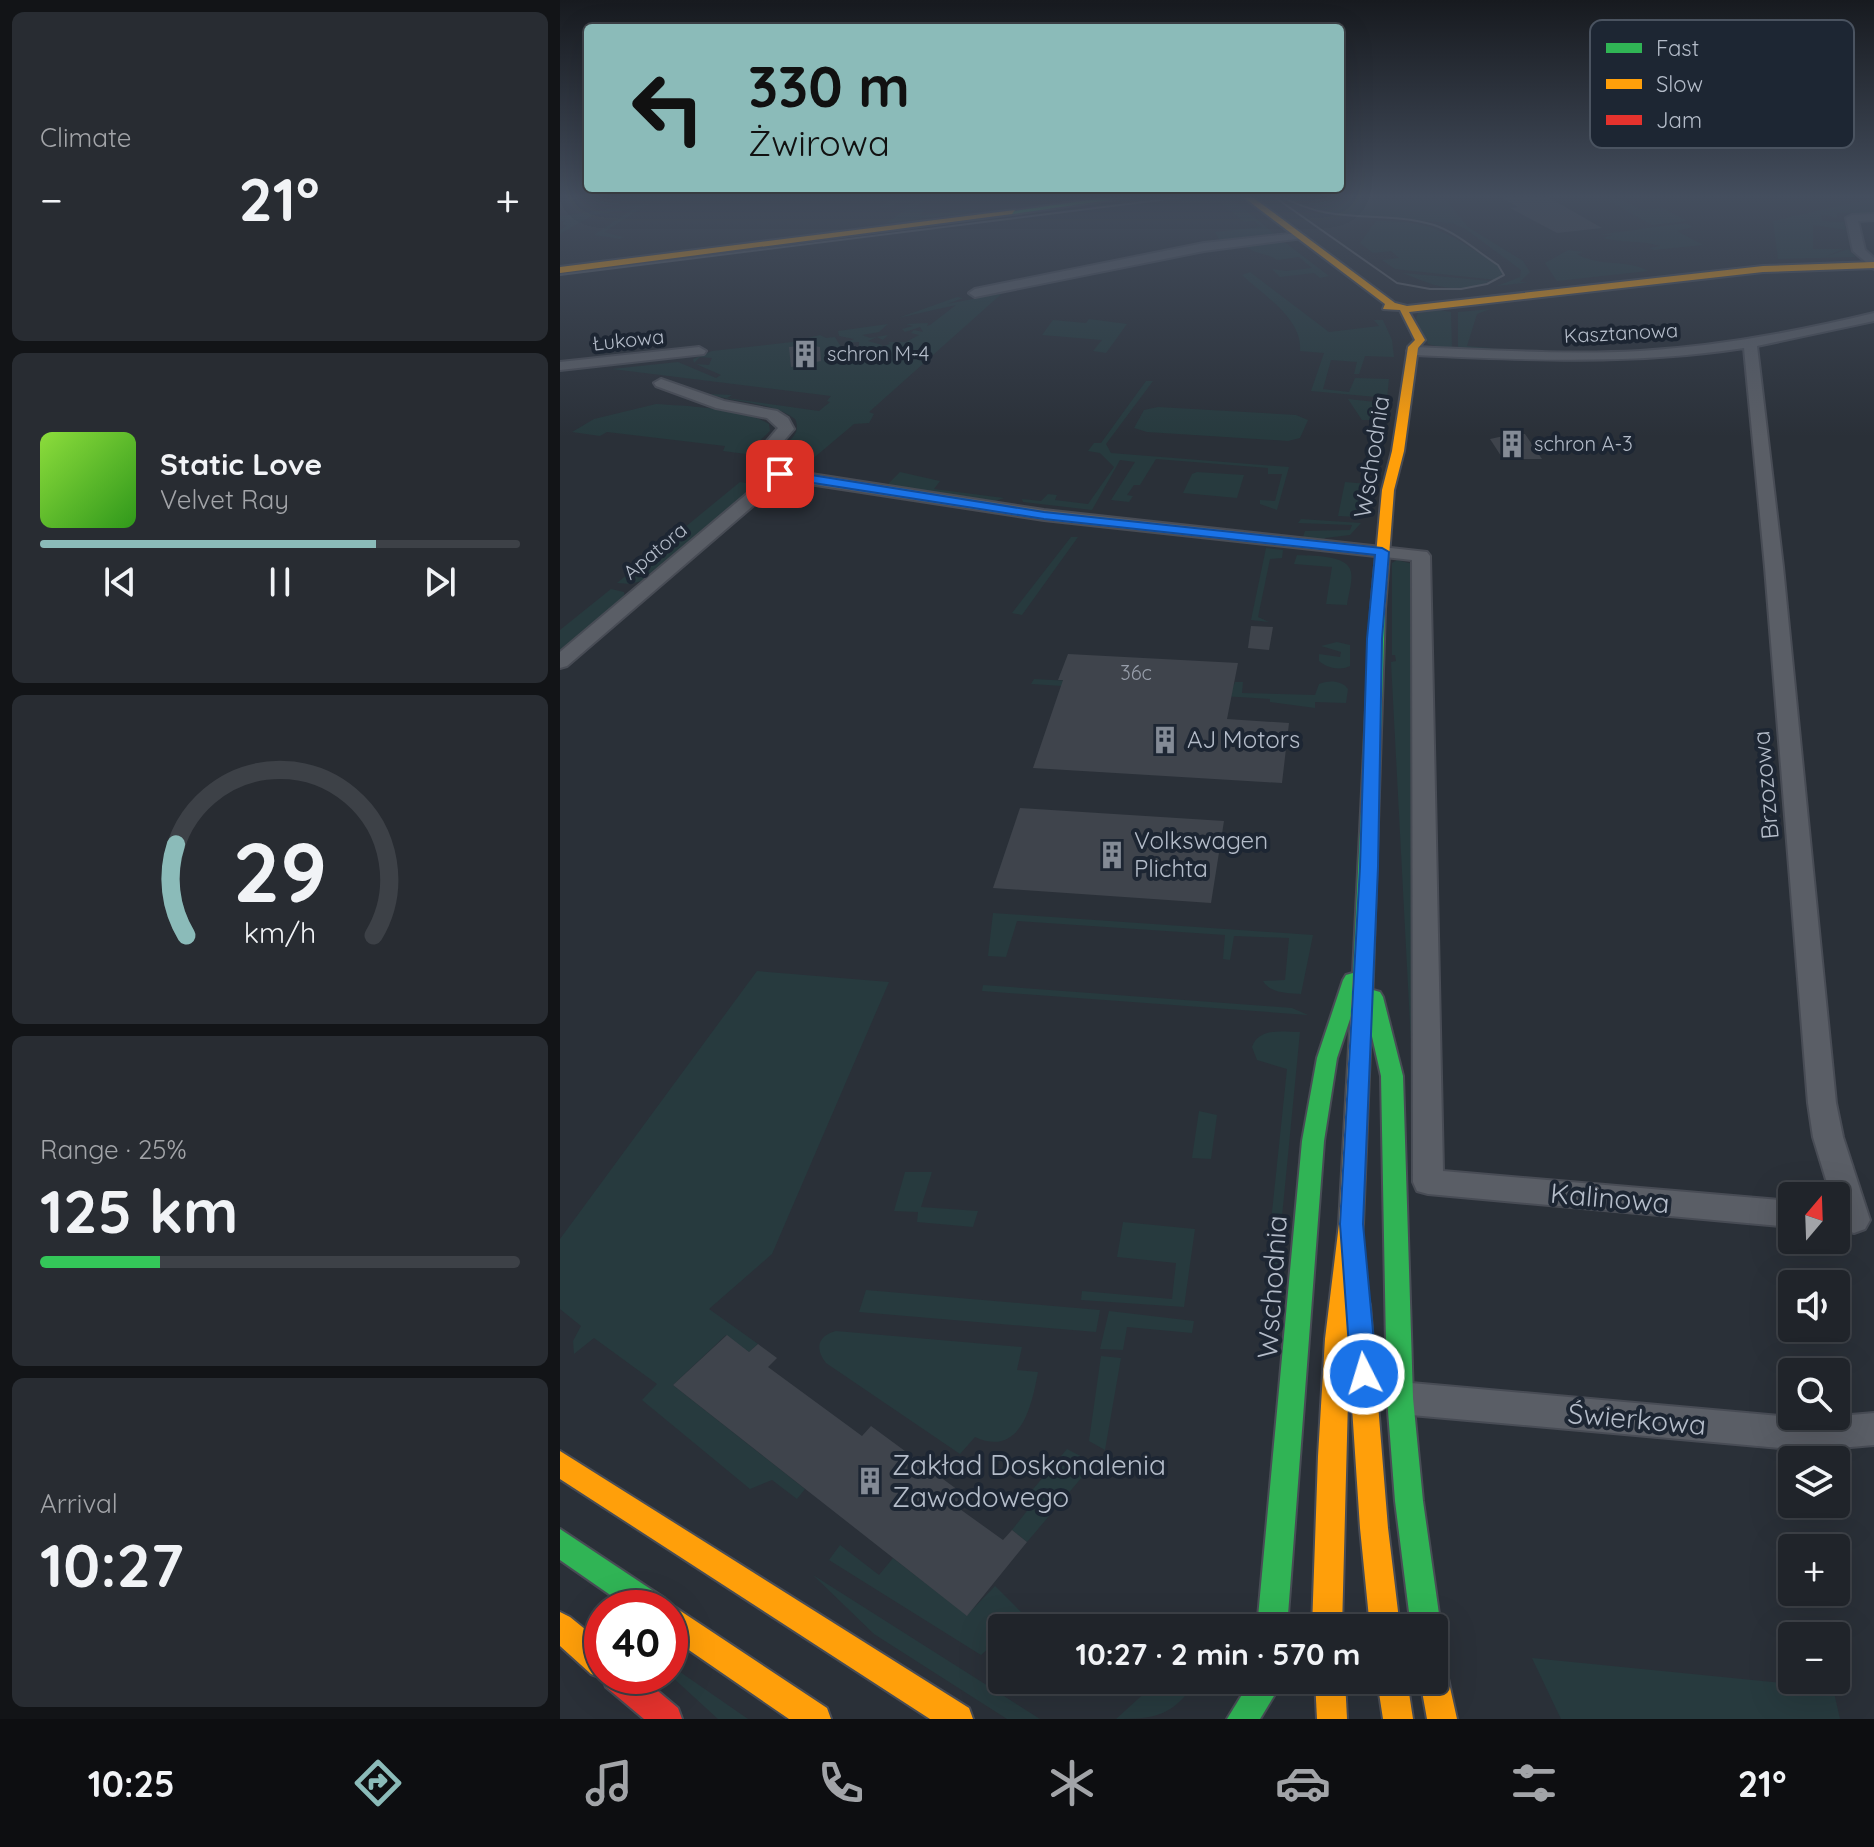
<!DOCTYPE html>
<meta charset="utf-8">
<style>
:root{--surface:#20242a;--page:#282c32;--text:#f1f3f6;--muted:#a2a4a8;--line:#3d4147;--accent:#8bbbb9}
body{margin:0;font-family:Quicksand,sans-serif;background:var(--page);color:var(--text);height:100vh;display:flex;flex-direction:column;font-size:30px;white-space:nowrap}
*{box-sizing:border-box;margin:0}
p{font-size:26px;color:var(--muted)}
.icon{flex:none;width:44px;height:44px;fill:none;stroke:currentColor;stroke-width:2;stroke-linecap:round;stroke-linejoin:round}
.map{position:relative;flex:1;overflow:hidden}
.drawer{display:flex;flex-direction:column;gap:12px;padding:12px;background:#121417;width:560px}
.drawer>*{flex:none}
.guide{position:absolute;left:24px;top:24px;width:760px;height:168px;border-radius:8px;box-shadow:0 8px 32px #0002,0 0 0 2px var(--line);background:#8bbbb9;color:#111;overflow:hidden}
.needle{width:52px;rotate:19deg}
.tools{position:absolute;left:1218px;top:1182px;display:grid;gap:16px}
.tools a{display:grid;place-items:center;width:72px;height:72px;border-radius:8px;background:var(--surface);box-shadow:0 8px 32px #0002,0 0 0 2px var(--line);font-size:40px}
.speed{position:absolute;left:24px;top:1590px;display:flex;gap:16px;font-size:40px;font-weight:700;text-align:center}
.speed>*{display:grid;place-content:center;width:104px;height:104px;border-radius:50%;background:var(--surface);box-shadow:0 8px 32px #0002,0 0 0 2px var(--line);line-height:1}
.speed .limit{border:12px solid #d22;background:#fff;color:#111}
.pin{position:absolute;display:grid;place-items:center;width:68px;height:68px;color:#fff;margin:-34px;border-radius:16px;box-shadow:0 4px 12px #0006}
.me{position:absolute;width:88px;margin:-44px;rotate:355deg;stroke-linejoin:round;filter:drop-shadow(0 0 6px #0008)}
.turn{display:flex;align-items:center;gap:28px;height:168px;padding:0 32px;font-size:36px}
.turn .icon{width:104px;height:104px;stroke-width:2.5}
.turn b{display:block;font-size:56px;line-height:68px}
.big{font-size:60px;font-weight:700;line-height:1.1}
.drawer .tile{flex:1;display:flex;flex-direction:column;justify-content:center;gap:12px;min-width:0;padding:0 28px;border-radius:12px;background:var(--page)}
.drawer .dial{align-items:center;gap:0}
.dial svg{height:208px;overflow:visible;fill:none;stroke:var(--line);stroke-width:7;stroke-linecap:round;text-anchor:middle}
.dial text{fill:var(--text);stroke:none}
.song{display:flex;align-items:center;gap:24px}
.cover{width:96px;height:96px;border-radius:12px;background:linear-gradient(135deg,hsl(90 70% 55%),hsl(110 70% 35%))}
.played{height:8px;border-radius:4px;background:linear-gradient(90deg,var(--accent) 70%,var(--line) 70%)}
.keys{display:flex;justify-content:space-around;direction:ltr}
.heat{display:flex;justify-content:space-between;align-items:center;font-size:44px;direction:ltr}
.charge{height:12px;border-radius:6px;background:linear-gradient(90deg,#34c759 25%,var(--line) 0)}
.trip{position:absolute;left:428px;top:1614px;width:460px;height:80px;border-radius:8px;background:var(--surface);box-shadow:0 8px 32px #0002,0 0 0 2px var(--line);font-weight:700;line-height:80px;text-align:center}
.tab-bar{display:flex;height:128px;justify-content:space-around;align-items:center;background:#0d0e11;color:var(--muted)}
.tab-bar .icon{width:56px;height:56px}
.tab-bar .on{color:var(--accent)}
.tab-bar b{font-size:36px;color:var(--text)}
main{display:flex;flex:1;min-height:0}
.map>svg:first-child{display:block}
.green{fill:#273a3e}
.building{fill:#3f444c}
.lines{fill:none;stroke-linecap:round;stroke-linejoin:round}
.street-casing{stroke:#484c55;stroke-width:4}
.fast-casing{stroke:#484c55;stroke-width:4}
.slow-casing{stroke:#484c55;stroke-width:4}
.jam-casing{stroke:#484c55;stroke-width:4}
.street{fill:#5a5e66;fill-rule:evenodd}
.fast{fill:#30b455;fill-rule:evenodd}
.slow{fill:#ff9f0a;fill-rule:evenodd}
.jam{fill:#e5322d;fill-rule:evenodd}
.tram{stroke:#595d64;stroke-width:2}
.rail-casing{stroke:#595d64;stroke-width:5}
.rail{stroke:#1d2633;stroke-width:3;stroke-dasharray:9;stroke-linecap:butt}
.route{fill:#1a73e8;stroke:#114b97;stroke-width:2}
.labels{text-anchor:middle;stroke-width:8;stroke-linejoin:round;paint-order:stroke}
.far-street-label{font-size:20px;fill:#b4bcc9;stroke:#1d2633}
.far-poi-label{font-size:20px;fill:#b4bcc9;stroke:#1d2633;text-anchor:start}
.number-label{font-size:20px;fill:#979eaa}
.street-label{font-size:24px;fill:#b4bcc9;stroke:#1d2633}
.poi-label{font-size:24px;fill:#b4bcc9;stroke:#1d2633;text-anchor:start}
.near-street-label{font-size:28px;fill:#b4bcc9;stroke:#1d2633}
.near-poi-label{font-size:28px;fill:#b4bcc9;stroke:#1d2633;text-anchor:start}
.key{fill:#1d2633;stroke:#4a5360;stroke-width:2}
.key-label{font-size:22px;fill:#b4bcc9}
</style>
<main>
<section class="drawer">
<div class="tile"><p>Climate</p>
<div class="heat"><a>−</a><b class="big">21°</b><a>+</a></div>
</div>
<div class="tile">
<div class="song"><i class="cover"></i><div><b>Static Love</b><p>Velvet Ray</p></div></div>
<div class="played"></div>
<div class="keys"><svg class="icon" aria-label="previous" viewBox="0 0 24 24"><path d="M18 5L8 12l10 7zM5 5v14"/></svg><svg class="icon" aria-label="pause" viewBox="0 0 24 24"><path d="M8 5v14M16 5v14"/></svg><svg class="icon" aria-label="next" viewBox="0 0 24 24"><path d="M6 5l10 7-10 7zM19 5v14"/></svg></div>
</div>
<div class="tile dial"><svg viewBox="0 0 100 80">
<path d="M14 69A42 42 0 1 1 86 69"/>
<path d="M14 69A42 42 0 0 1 10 34" stroke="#8bbbb9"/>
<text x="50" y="56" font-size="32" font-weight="700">29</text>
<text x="50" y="72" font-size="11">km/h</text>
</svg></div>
<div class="tile"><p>Range · 25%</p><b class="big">125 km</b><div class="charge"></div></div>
<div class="tile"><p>Arrival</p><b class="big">10:27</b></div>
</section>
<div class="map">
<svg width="1314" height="1719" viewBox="0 0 1314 1719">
<rect width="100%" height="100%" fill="#2a3038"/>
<!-- green -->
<g class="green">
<polygon points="326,196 370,197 356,207 365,209 360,216 419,207 409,213 326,223 346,210 338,209 358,201 335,204 329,208 319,207 327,202 321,201"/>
<polygon points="758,196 915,196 885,198 908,227 963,261 970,272 960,282 969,282 937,286 960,277 961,270 904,228 891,223 768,213 754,208"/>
<polygon points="1040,196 1055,196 1081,210 1103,208 1127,221 1092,225"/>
<polygon points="651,197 671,198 714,234 660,241 655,232 702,227 695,221 684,222 660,202 640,204 652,201 623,203 620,200"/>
<polygon points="1314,198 1314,214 1277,213 1277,218 1261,214 1262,221 1284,222 1286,230 1253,225 1253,249 1283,249 1265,257 1288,249 1296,257 1218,259 1213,221"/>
<polygon points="88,204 44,232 63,237 60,239 34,235 75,208 33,215 0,234 0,230 7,226 2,224 6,220 0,222 0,216"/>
<path d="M816,221C875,220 890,235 938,265L943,273L936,280L835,269L822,260L839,258L831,251L813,253L800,243Z"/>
<path d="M1125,223L1133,227L1117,231L1143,245L1094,250L1090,248L1100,246C1084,240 1060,243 1043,238L1052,235H1038Z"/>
<path d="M716,242L726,243L769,276L760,278L754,273L720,277L712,269L726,271L752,268L739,257L717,260C708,253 699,256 685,246Z"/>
<path d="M1008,250L1024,252L1017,254C1038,267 1067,259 1088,271L997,281L985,263Z"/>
<path d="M690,272L769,332L819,326L814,320H823L832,340L834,357L805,356L799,374H794L797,362L771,360L763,389L789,392L795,378L829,379L827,398L751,391L764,353L740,351C743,319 704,296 682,275Z"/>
<path d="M843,273L931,281C898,296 874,286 843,273Z"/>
<path d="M447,289L309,412L314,414L309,423L294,424L237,472L217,466L209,459C219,446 244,438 235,419C212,402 176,403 149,394L172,395L167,398L259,411L270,402L267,401L271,396L52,369L118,362L156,378L161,375L136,364L149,365L152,358L140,357L134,363L133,359L152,351L232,342L260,335L266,338L275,337L290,362H293L295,356L299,359L300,353L295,350L299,349V342L284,343L294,339L279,336L278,331L328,324L319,332L302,335L310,338L328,335L323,340L317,337L308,341L322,345L321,347L330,344L329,342H346L359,335L351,333L354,330L363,332L360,327L345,332L342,329L353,326L346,324L368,323L367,326L370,325L396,305L338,318L397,297L403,298L387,304L418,298L407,296Z"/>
<polygon points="930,309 917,314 907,346 930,348 930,350 898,348 898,312"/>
<polygon points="881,310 891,312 892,350 868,344 856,319 858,313"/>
<polygon points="529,319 567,324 546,353 533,351 542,340 482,335 493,320 526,323"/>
<polygon points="586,381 593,381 546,444 551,453 729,467 717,510 700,504 700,500 715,501 722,474 708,474 708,468 596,459 580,485 574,485 567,495 573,496 569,502 551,500 575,462 560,460 532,510 463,502 462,499 481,501 488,494 497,495 495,500 528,504 554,467 540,453 528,451 534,443 541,443"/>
<polygon points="788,399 825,403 820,431 808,430 811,420 802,420"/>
<path d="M96,404C126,406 184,408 209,424L210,431L186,454L163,451L165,446L47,432L40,436L12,432L34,419Z"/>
<polygon points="598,407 736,415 748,420 740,438 728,441 587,432 574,428 584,410"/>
<polygon points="340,472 380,481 374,489 444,498 429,503 325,487"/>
<polygon points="637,472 684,475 677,498 623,493 632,474"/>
<polygon points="180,482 198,485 88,579 71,584 57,583"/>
<polygon points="785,482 808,484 801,517 778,516"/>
<polygon points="741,519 801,523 790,535 765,538 764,542 742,540 745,531 790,530 792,525 738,523"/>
<polygon points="511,537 518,537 462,615 452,613"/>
<polygon points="706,548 723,550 722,558 710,559 698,617 709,622 691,620"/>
<path d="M737,555C750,556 788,554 791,572C793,581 788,596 787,605L766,604L772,567L734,564Z"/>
<polygon points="837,560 853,564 854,1100 831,662 836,661 835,655 832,655 832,563"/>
<polygon points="51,589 64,592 65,598 0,654 0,630"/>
<path d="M777,642L790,645V666C780,671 767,668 759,661V654L780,657L781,652L761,646Z"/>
<path d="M474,679L672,690L675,682H683L682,693L755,695L759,684C768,680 782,680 788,689L786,703L755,702V708L710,702V699L471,684Z"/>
<path d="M433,913L753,935L741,994C728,993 711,994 703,981L725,980L729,938L674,936L670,960L663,959L665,935L457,921L446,957L428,956Z"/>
<polygon points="197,971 329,982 212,1254 149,1309 198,1344 189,1352 166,1335 113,1385 245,1489 237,1499 212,1480 190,1489 82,1400 97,1384 34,1338 14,1354 13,1341 21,1326 0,1309 0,1239"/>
<polygon points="423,985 732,1008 748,1015 422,991"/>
<path d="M740,1032L717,1268L706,1269L727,1069L697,1060L692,1047C699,1027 722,1032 740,1032Z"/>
<polygon points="639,1111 657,1115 651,1159 632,1158"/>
<polygon points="345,1172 372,1172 361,1207 418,1211 413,1227 357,1222 358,1212 334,1211"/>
<polygon points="563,1222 635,1229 624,1307 521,1300 522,1291 612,1299 616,1263 557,1257"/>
<polygon points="306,1290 540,1310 536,1332 299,1312"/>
<polygon points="549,1311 634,1321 632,1333 567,1327 563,1350 540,1349"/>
<path d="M276,1331L462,1347L457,1370L478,1372C472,1405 461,1458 415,1437L400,1454L266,1363C255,1349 257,1336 276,1331Z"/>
<polygon points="541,1356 561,1358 545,1450 529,1441"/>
<polygon points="507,1449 534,1463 467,1542 452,1530 470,1507 463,1501"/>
<polygon points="280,1545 319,1575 333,1558 407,1615 435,1586 466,1617 453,1628 442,1628 442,1637 421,1655 269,1560"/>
<polygon points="253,1575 480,1719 447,1719 314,1634"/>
<polygon points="972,1658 1273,1688 1280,1719 1001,1719"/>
<polygon points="110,1665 188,1719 158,1719 110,1675"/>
<path d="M599,1680H637C613,1716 596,1719 556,1719Z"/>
</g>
<!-- building -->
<g class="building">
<polygon points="939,196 986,196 1042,228 997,233 950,208 958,207"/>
<polygon points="250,345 260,347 261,361 231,367 229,347"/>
<polygon points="953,434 965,434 982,459 943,459 930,439"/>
<polygon points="691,626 713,627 709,650 688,648"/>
<polygon points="508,654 678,663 667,719 729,723 722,783 473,768 503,680 498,680"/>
<polygon points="460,808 664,821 651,903 433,888"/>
<polygon points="167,1335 189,1352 198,1344 217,1358 208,1367 302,1436 311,1426 406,1496 397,1507 443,1540 452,1530 467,1542 407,1616 113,1385"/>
</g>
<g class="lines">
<defs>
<g id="street">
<polygon points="1314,214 1314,220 1298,221 1305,250 1314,258 1314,269 1293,251 1286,218 1292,215"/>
<polygon points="739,233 745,236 743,238 644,251 415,297 409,293 415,289 644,243"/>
<path d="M1314,313V321L1197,346L1223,567L1276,1103L1283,1137L1310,1220L1305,1229L1294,1233L1283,1229L1276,1212V1196H1271L1253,1137L1248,1103L1205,567L1184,348C1074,365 965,360 854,355L847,351L854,347C929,350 1005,355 1080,351C1160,346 1236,332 1314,313Z"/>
<polygon points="139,347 146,351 144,354 0,370 0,362"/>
<polygon points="101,379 164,401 217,411 228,418 234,429 207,460 219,469 484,510 867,552 870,556 883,1171 1232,1201 1232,1227 868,1194 857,1191 853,1182 852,560 484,520 223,480 7,666 0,668 0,652 208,476 197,471 191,460 218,428 207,418 156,408 96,386 94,383"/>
<polygon points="840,1382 1221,1416 1256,1418 1314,1413 1314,1445 1256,1450 1221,1448 840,1414 828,1409 823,1398 828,1387"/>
</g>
<g id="fast">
<polygon points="555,196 577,196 452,214 448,212"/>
<polygon points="818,605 825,609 813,976 810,981 802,983 777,1058 764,1141 727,1628 697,1628 742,1141 757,1058 783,980 786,975 793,973 811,609"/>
<polygon points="813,990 820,992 823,997 843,1076 853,1398 863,1501 881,1628 874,1639 874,1628 851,1628 835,1501 827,1398 821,1076 803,997 806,992"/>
<polygon points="0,1529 104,1598 109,1608 69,1608 0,1560"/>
<polygon points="691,1680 723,1681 700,1719 667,1719"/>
</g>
<g id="slow">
<polygon points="682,196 691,196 835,303 847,306 1203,266 1314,262 1314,268 1203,272 849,312 865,340 858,348 844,451 834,490 825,609 818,613 811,609 822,490 832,451 848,347 855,340 840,310 823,309 825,304"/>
<polygon points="455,210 452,214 0,273 0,267"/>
<polygon points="803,969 810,971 813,976 803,1224 795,1295 807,1297 810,1305 828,1528 840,1628 810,1628 800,1528 789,1362 782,1628 752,1628 758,1456 765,1339 779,1224 793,976 796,971"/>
<polygon points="0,1451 409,1708 413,1719 370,1719 0,1479"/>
<polygon points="110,1604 267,1708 271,1719 229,1719 110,1637 110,1608 101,1608"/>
<polygon points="0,1612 10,1617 42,1643 42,1676 47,1676 42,1678 31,1674 0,1646"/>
<polygon points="874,1661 885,1665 897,1719 867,1719 860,1680 874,1680"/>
<polygon points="755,1680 785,1680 787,1719 757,1719"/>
<polygon points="817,1680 847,1680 853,1719 823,1719"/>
</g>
<polygon id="jam" points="42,1676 80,1676 118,1708 122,1719 84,1719 46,1687"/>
</defs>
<!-- street casing -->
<use href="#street" class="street-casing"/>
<!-- fast casing -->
<use href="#fast" class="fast-casing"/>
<!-- slow casing -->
<use href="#slow" class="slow-casing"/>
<!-- jam casing -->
<use href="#jam" class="jam-casing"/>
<!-- street -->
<use href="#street" class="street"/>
<!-- fast -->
<use href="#fast" class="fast"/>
<!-- slow -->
<use href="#slow" class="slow"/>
<!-- jam -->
<use href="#jam" class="jam"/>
<!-- tram -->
<g class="tram">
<path d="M713,196L837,283L870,289H901L927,284L944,275L938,265C919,253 896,232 874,225C819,209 775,227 721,196"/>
<polyline points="0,275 632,196"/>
</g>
<defs>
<polyline id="rail" points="0,198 17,196"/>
</defs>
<!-- rail casing -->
<use href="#rail" class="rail-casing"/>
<!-- rail -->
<use href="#rail" class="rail"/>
</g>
<!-- sky -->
<linearGradient id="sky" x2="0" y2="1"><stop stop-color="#171a1f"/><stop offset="0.45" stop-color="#444e5e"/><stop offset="1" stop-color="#444e5e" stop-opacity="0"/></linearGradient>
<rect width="1314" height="437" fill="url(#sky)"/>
<!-- route -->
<polygon class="route" points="220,470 484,512 822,548 829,552 822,639 818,867 803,1224 817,1374 813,1382 804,1386 794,1382 791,1374 780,1224 800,867 807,639 815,555 484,519 215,477 214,474"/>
<!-- icons -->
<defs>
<symbol id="building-bare" viewBox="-9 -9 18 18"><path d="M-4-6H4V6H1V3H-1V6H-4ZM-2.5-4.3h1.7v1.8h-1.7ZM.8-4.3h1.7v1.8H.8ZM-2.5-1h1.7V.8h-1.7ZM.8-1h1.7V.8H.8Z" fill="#848b96" stroke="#1d2633" stroke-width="2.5" paint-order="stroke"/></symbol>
</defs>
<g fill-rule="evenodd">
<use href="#building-bare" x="225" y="334" width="40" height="40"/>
<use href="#building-bare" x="932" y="424" width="40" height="40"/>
<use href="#building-bare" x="585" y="720" width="40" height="40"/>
<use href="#building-bare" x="532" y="835" width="40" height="40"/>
<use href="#building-bare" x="290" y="1461" width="40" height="40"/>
</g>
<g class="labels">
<!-- far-street labels -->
<g class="far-street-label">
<text transform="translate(1061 333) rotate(-3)" y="7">Kasztanowa</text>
<text transform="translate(68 340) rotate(-6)" y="7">Łukowa</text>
<text transform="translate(95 551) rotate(-40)" y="7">Apatora</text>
</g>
<!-- far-poi labels -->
<g class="far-poi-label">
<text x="267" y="361">schron M-4</text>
<text x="974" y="451">schron A-3</text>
</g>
<!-- number labels -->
<g class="number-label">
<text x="576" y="680">36c</text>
</g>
<!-- street labels -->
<g class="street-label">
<text transform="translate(812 457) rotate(-81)" y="8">Wschodnia</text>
<text transform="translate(1206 785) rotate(-95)" y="8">Brzozowa</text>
</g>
<!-- poi labels -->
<g class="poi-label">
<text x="627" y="748">AJ Motors</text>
<text x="574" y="849">Volkswagen<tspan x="574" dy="28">Plichta</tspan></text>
</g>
<!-- near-street labels -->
<g class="near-street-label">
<text transform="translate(1050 1198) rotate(5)" y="10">Kalinowa</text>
<text transform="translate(712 1287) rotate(-86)" y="10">Wschodnia</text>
<text transform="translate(1077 1419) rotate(5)" y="10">Świerkowa</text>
</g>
<!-- near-poi labels -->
<g class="near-poi-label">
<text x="332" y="1475">Zakład Doskonalenia<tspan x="332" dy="32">Zawodowego</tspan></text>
</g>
</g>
<!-- legend -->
<rect x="1030" y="20" width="264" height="128" rx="12" class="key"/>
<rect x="1046" y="43" width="36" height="10" fill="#30b455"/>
<rect x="1046" y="79" width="36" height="10" fill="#ff9f0a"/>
<rect x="1046" y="115" width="36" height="10" fill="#e5322d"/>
<g class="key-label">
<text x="1096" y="56">Fast</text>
<text x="1096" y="92">Slow</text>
<text x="1096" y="128">Jam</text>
</g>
</svg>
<div class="tools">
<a><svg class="needle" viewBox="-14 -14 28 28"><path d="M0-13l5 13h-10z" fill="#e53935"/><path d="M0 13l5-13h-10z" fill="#a2a4a8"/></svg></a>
<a><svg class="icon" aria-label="sound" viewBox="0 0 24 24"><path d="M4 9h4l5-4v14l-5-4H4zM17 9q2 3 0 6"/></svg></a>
<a><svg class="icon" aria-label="search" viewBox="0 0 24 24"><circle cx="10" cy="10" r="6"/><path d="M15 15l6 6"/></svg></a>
<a><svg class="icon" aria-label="layers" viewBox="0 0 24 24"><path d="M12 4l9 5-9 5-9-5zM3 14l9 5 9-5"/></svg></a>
<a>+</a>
<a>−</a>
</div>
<div class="speed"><div class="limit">40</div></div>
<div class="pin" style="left:220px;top:474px;background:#d93025"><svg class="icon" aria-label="arrive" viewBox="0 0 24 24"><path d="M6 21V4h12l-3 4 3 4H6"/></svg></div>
<svg class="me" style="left:804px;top:1374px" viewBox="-20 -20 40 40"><circle r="17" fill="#1a73e8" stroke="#fff" stroke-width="3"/><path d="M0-11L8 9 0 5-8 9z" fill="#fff"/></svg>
<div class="trip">10:27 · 2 min · 570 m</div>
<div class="guide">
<div class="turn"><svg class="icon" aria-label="left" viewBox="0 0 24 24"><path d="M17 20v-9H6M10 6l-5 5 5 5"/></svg><div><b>330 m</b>Żwirowa</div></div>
</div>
</div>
</main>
<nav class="tab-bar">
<b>10:25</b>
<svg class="icon on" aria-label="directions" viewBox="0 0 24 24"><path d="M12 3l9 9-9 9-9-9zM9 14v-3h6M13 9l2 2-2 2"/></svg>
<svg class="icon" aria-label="music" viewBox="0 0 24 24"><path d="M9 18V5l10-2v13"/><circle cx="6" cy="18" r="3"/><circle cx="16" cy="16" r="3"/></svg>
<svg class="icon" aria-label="phone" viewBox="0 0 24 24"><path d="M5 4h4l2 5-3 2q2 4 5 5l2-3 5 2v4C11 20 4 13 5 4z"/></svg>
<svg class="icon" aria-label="climate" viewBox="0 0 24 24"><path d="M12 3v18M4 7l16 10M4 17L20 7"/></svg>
<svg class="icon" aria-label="car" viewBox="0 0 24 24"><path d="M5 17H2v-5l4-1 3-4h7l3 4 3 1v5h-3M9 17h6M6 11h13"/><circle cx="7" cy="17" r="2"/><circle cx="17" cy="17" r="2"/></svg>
<svg class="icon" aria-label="filters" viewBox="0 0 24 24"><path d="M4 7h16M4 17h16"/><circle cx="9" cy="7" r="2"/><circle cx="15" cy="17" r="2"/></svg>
<b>21°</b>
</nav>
